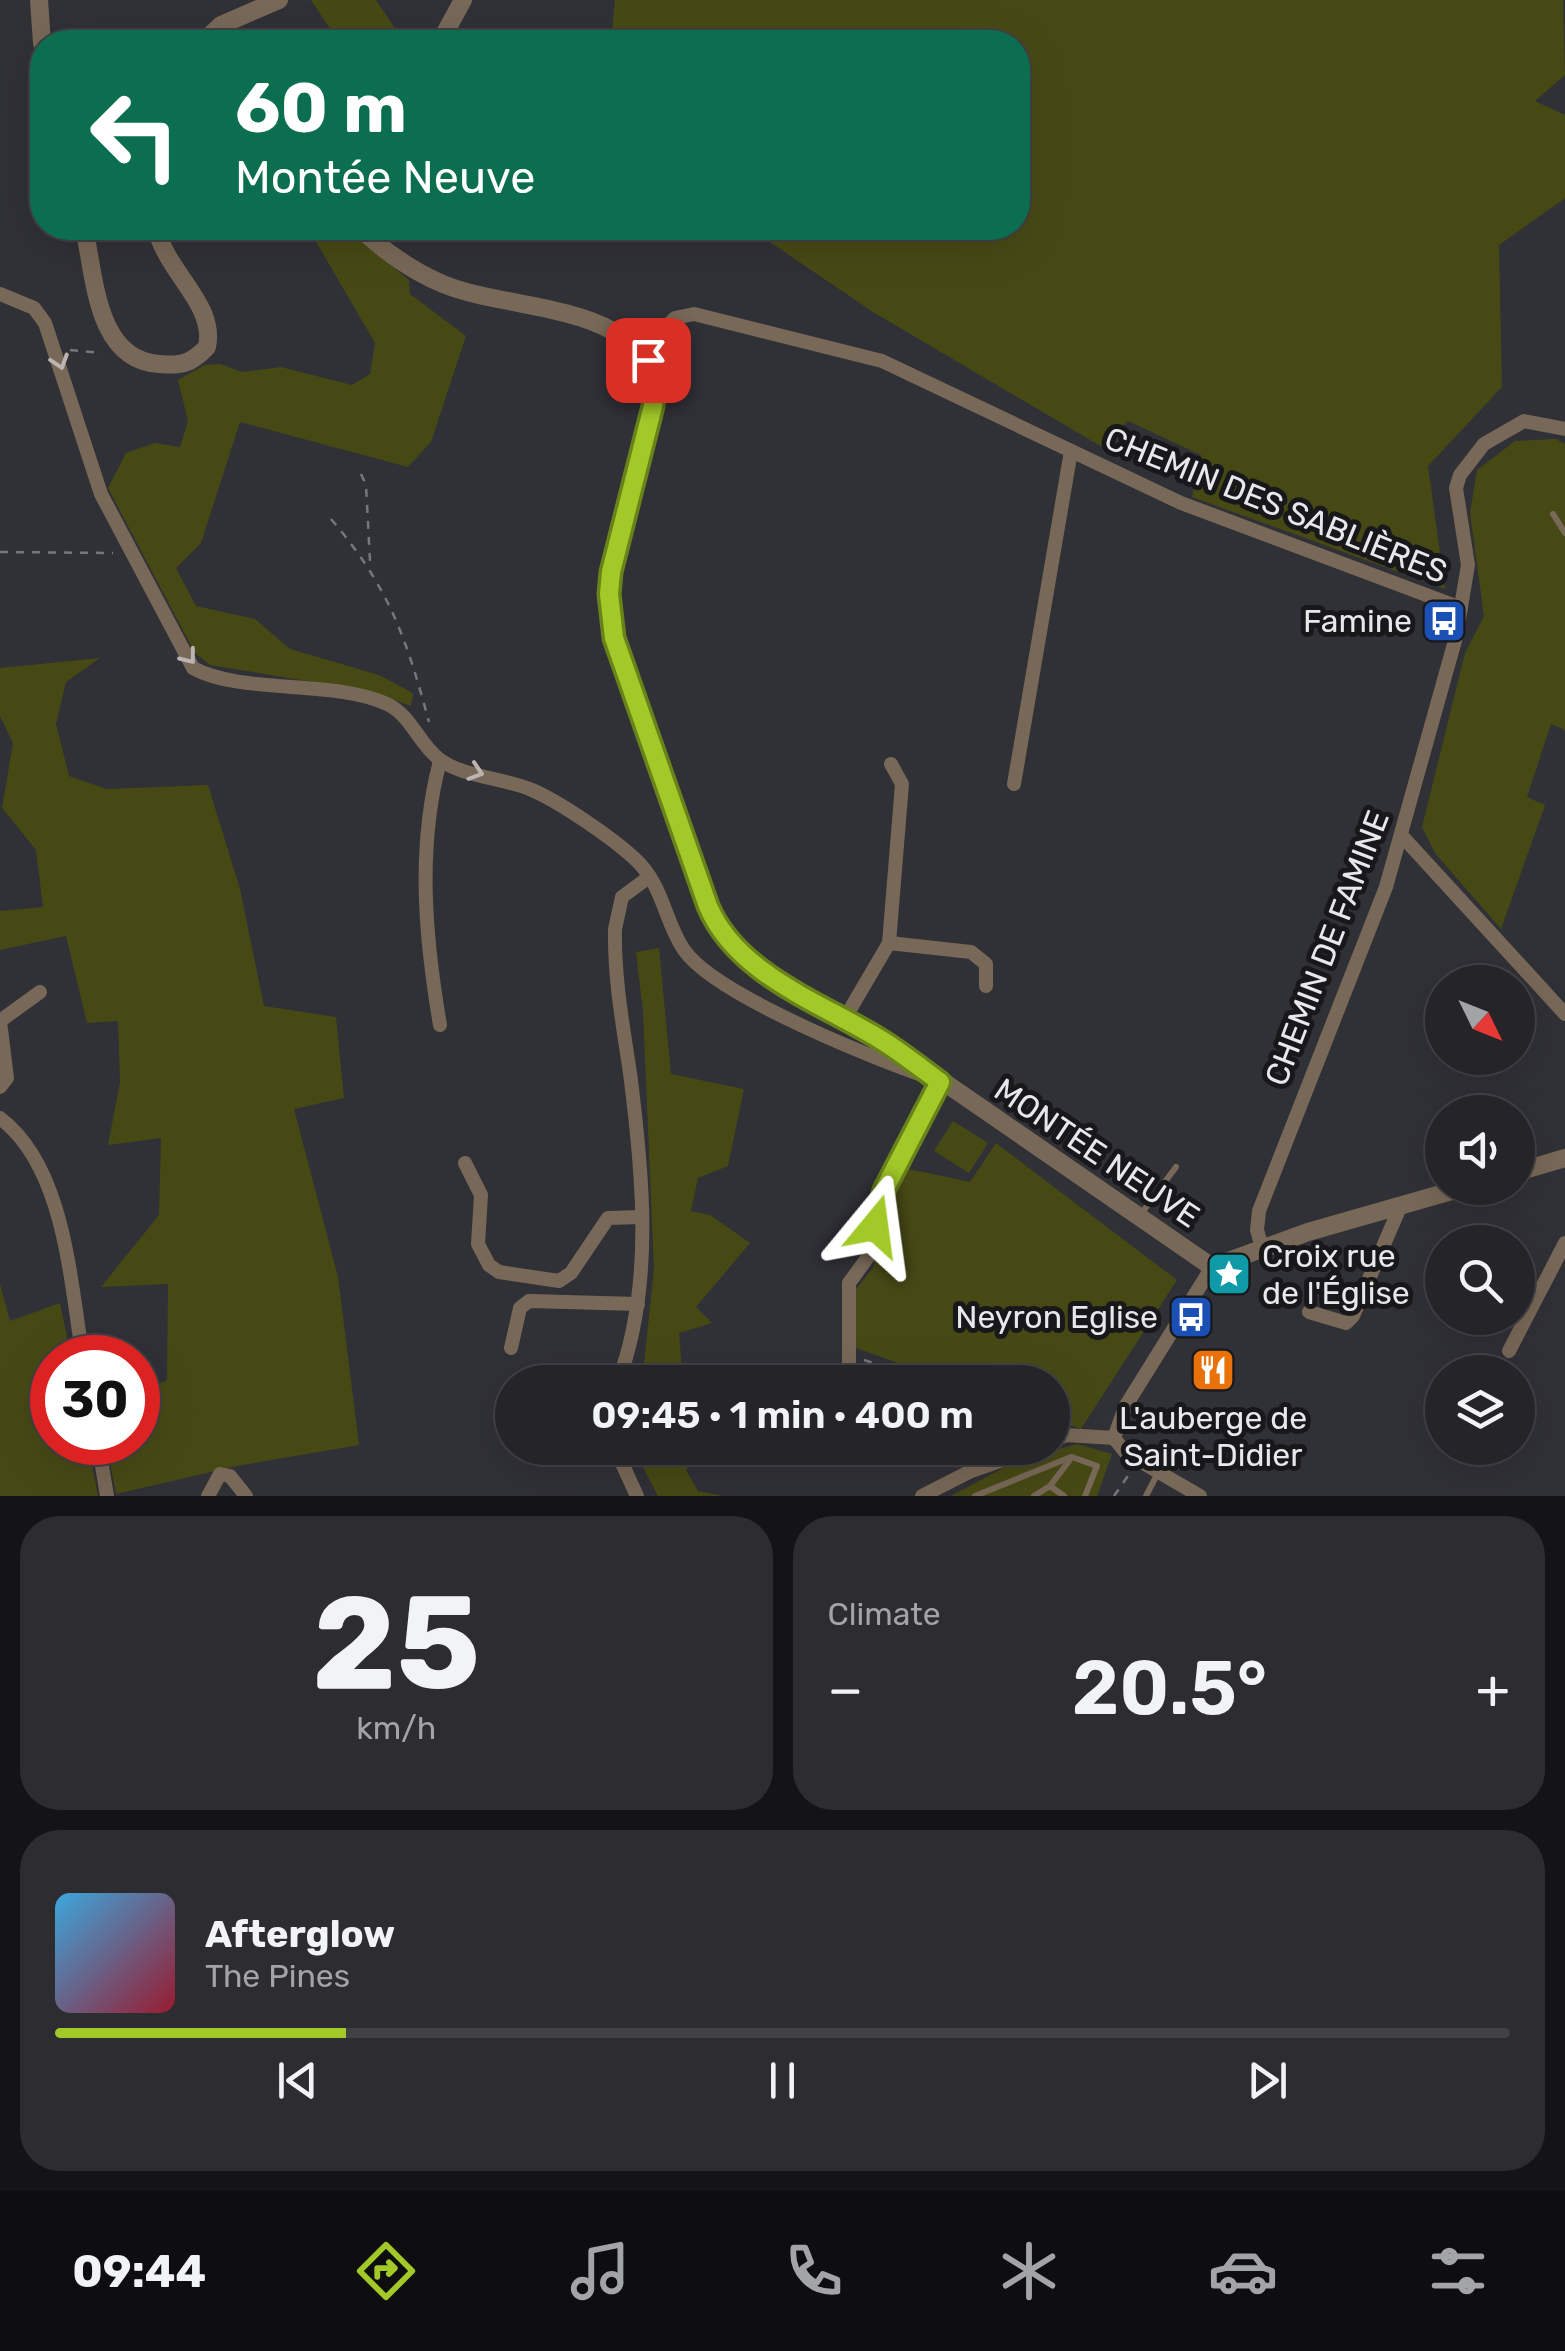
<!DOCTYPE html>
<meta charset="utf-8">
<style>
:root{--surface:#242429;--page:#2c2c31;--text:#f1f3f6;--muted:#a3a4a8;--line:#414146;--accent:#a2c928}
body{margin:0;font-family:Rubik,sans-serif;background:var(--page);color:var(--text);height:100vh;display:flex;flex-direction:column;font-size:38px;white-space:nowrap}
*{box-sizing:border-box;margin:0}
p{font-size:32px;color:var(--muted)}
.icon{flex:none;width:55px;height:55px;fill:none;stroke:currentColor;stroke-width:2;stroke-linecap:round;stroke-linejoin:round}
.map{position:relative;height:1496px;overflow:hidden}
.details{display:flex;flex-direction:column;gap:20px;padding:20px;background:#141417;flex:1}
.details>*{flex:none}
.guide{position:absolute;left:30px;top:30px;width:1000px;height:210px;border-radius:40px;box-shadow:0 10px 40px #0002,0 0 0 2px var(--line);background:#0b6e4f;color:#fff;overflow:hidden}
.needle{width:65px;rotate:133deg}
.tools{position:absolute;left:1425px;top:965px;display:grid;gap:20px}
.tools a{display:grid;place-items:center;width:110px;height:110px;border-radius:50%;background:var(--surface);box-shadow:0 10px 40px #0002,0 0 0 2px var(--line);font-size:50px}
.speed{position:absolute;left:30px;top:1335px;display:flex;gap:20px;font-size:50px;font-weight:700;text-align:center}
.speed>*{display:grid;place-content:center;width:130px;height:130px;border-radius:50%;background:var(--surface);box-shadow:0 10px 40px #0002,0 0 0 2px var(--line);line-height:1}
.speed .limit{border:15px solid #d22;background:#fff;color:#111}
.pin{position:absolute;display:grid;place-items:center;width:85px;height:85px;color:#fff;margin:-42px;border-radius:20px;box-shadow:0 5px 15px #0006}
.me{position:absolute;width:110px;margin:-55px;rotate:16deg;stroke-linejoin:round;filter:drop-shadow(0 0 8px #0008)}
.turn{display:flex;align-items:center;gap:35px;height:210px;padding:0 40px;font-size:45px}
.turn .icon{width:130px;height:130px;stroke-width:2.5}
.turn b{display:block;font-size:70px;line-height:85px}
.big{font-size:75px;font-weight:600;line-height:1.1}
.details .card{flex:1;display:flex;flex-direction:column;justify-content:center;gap:15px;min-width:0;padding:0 35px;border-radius:40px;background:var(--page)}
.details .dial{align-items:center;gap:0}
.dial b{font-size:130px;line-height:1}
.song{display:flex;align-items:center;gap:30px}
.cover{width:120px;height:120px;border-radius:15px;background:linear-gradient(135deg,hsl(200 70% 55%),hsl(350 70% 35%))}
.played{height:10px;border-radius:5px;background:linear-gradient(90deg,var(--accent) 20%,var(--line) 20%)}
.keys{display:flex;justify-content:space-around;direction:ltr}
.heat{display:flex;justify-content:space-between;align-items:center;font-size:55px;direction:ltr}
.details .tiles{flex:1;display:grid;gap:20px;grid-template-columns:1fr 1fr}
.card:last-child{grid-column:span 2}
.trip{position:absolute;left:495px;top:1365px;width:575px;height:100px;border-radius:50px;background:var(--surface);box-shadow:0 10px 40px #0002,0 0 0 2px var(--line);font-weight:600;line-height:100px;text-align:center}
.tabs{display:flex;height:160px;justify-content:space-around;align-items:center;background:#0e0e10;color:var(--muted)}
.tabs .icon{width:70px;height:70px}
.tabs .selected{color:var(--accent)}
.tabs b{font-size:45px;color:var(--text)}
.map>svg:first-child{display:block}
.green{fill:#474915}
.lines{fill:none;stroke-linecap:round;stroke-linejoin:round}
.path{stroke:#76767c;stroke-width:2.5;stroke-dasharray:8 8;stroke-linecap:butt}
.service{stroke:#786857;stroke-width:6}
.minor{stroke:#786857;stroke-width:14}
.tertiary{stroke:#786857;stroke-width:18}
.oneway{stroke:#bbb4b0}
.route-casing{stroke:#69831a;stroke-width:25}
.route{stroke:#a2c928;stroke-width:18}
.labels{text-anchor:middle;stroke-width:10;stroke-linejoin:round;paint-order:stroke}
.street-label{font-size:32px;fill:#e7e7ec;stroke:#18181b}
.poi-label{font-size:32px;fill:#e7e7ec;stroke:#18181b;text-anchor:end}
</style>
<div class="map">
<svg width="1565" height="1496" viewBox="0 0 1565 1496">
<rect width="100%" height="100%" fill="#303037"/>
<!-- green -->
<g class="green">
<polygon points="311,0 376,0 404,42 327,42 335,36"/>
<polygon points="615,0 1563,0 1565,75 1535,101 1565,115 1565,198 1499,245 1502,387 1428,466 1445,589 1192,497 1201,455 1128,421 1102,447 873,312 749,228 1018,228 1018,42 611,42"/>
<polygon points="308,228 346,228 409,280 410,294 466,336 431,442 408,467 240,422 201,543 176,568 196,606 255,619 290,649 379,675 413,693 411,706 373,692 210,665 195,653 108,488 126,453 155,443 180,447 188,421 178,380 205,365 220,364 242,372 281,367 352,385 370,374 375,343"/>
<polygon points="1556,439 1565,444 1565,730 1551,724 1527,797 1545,805 1501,929 1435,853 1422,827 1465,653 1484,616 1470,513 1477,470 1515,441"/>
<polygon points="100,658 66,682 56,724 69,776 107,789 208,785 240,889 264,1006 336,1017 344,1098 294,1109 338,1277 359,1445 237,1466 116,1494 106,1443 138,1442 138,1393 167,1380 168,1284 101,1287 159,1215 161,1138 108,1145 120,1082 118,1021 87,1023 66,936 0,950 0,911 43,907 36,850 2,808 13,743 0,716 0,668"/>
<polygon points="659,948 671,1074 744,1089 728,1166 698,1178 691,1211 710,1215 750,1243 696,1307 712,1323 679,1333 683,1382 642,1382 654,1269 643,1012 636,952"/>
<polygon points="953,1121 988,1143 969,1173 934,1151"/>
<polygon points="996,1143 1177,1280 1081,1429 1053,1419 1052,1382 951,1382 856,1348 856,1289 873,1268 888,1201 904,1168 970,1182"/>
<polygon points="0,1284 10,1321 60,1303 71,1357 52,1358 52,1442 88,1443 98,1496 0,1496"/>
<polygon points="1077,1444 1112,1454 1097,1496 951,1496 1018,1460"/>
<polygon points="658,1448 701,1448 686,1470 698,1491 723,1496 658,1496 643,1467"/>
</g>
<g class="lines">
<!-- path -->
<g class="path">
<polyline points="70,350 102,353"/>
<polyline points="361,474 366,485 370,561"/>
<path d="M331,519C389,587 406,637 429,722"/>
<polyline points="0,552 113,553"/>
<polyline points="864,1360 932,1382"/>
<polyline points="1114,1496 1130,1473"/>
</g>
<!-- service -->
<g class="service">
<polyline points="1553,514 1565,533"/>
<polyline points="1141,1214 1176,1167"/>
<polyline points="975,1496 1071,1457"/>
<polyline points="1034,1496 1050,1486"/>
<polyline points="1064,1496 1050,1486 1072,1457 1097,1466 1085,1496"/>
<polyline points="1146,1496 1158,1473"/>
</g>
<!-- minor -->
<g class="minor">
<path d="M0,294L34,308L45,323L101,494L193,668C242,695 333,679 387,704C412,716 418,743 439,759C462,777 505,778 532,790C560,802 611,837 634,858C664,885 664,921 684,950C716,996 883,1063 940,1081L884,1190L868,1257L849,1283V1375"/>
<polyline points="642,350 675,318 694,314 882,361 1181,503 1461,608"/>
<path d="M440,761C417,848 425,937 440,1025"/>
<polyline points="1014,784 1071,451"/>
<polyline points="1402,836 1565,1014"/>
<polyline points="889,943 971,952 986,964 986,986"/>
<polyline points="845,1018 889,943 902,784 891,764"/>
<polyline points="0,1021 7,1078 0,1087"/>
<polyline points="0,1021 40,992"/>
<path d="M0,1118C65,1167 70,1281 83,1358"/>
<polyline points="465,1163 481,1195 478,1244 489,1265 499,1272 559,1281 571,1273 608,1218 640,1217"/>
<polyline points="1262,1247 1257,1230 1259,1211 1386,887 1456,637 1468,565 1456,488 1460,475 1484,444 1524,421 1565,429"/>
<polyline points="1309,1312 1346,1323 1353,1316 1401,1205"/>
<polyline points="511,1348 520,1308 529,1301 638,1304"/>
<polyline points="1509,1351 1565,1243"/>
<path d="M618,1382C654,1286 643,1174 630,1073C623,1026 614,978 615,929L622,897L649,877"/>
<polyline points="1114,1438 1125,1407 1212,1267"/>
<polyline points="1114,1438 1126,1453 1200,1496"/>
<polyline points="1052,1441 1066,1435 1114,1438"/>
<polyline points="98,1442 107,1496"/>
<polyline points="615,1448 637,1496"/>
<polyline points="208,1496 220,1474 230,1476 246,1496"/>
<polyline points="922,1496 969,1472 1036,1448"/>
</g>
<!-- tertiary -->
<g class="tertiary">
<polyline points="39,0 42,43"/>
<polyline points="203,42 221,25 279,0"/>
<polyline points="440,42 463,0"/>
<path d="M84,228C95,277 96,360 159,364C181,366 191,364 207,347C216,304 168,275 156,228"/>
<path d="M360,228C382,250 414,272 443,284C511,313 663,301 653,406L611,572L610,611L631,691L708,906L722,934L748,961L886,1042L1212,1267L1308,1232L1462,1188"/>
<polyline points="1518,1172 1565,1158"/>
</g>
</g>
<!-- one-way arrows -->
<defs><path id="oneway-chevron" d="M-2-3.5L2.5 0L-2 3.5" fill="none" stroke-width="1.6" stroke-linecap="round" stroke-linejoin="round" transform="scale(2.5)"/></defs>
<g class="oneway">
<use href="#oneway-chevron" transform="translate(60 362) rotate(72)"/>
<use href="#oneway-chevron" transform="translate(189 657) rotate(52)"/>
<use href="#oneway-chevron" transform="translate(476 772) rotate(18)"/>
</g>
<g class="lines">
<defs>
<path id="route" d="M648,360L655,386L653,406L611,572L609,594L614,638L708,906C737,975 822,1003 883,1041C902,1053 921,1068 940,1082L884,1190L875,1226"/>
</defs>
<!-- route casing -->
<use href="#route" class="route-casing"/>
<!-- route -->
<use href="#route" class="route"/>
</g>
<!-- icons -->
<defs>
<symbol id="bus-square" viewBox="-11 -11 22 22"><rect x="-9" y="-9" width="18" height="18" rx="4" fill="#1a4fb4" stroke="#18181b"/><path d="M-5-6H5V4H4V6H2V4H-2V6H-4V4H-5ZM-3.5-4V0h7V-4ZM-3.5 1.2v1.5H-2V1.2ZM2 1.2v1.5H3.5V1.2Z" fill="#fff"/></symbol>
<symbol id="sight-square" viewBox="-11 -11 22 22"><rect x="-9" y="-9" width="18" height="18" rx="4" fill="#0f9aa8" stroke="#18181b"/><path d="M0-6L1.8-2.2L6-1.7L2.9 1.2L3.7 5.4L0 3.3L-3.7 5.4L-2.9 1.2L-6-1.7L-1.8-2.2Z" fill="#fff"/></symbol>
<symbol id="restaurant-square" viewBox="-11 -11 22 22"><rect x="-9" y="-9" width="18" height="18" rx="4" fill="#e8710a" stroke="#18181b"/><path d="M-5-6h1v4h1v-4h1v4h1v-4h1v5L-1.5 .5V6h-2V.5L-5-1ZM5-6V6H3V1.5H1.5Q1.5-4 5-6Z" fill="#fff"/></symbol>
</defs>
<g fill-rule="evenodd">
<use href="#bus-square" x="1419" y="596" width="50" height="50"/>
<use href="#sight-square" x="1204" y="1249" width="50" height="50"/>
<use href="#bus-square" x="1166" y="1292" width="50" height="50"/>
<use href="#restaurant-square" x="1188" y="1345" width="50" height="50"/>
</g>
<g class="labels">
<!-- street labels -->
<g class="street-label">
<text transform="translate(1276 505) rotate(22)" y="11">CHEMIN DES SABLIÈRES</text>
<text transform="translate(1327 948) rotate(-69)" y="11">CHEMIN DE FAMINE</text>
<text transform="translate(1097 1153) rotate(34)" y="11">MONTÉE NEUVE</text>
</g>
<!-- poi labels -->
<g class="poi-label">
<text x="1412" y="632">Famine</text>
<text x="1262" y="1267" text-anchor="start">Croix rue<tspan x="1262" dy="37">de l'Église</tspan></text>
<text x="1158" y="1328">Neyron Eglise</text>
<text x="1213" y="1429" text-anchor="middle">L'auberge de<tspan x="1213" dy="37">Saint-Didier</tspan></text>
</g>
</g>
</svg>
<div class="tools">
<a><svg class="needle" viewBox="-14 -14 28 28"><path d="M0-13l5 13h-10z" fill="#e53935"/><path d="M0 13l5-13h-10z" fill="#a3a4a8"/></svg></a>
<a><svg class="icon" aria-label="sound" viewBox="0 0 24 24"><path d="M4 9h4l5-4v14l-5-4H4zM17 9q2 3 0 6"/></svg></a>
<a><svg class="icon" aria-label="search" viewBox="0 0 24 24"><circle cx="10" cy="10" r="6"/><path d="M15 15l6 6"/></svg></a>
<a><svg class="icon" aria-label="layers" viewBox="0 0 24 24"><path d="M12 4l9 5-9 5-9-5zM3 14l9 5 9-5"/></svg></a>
</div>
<div class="speed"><div class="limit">30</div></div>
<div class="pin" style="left:648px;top:360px;background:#d93025"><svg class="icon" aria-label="arrive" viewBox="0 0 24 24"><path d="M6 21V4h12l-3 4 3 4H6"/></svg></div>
<svg class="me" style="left:875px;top:1226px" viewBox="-20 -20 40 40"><path d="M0-17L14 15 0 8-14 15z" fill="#a2c928" stroke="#fff" stroke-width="4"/></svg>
<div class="trip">09:45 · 1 min · 400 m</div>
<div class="guide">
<div class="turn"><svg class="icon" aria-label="left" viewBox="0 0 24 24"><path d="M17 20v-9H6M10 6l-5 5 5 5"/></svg><div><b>60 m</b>Montée Neuve</div></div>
</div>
</div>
<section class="details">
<div class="tiles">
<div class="card dial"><b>25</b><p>km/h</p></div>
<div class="card"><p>Climate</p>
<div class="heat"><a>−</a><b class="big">20.5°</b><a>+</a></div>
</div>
<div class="card">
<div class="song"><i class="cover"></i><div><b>Afterglow</b><p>The Pines</p></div></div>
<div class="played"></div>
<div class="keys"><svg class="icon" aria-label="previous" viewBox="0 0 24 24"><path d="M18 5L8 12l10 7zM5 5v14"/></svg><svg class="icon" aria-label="pause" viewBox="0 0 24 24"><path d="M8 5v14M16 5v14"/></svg><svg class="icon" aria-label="next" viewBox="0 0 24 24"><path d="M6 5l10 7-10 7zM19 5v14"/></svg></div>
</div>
</div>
</section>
<nav class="tabs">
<b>09:44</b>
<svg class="icon selected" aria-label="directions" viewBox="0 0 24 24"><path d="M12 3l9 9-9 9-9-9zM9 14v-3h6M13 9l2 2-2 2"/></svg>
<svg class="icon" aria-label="music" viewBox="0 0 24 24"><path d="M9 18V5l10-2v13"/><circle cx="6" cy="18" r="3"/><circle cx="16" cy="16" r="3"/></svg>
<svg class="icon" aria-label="phone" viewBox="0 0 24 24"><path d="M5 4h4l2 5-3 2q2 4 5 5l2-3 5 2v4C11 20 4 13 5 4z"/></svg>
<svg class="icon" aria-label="climate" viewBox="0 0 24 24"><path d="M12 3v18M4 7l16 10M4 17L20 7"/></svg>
<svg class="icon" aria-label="car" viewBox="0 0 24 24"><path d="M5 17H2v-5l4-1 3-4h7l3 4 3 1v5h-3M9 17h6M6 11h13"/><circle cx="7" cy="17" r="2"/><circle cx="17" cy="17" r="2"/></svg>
<svg class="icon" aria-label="filters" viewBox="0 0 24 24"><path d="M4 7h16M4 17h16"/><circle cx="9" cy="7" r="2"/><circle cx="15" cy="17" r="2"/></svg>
</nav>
